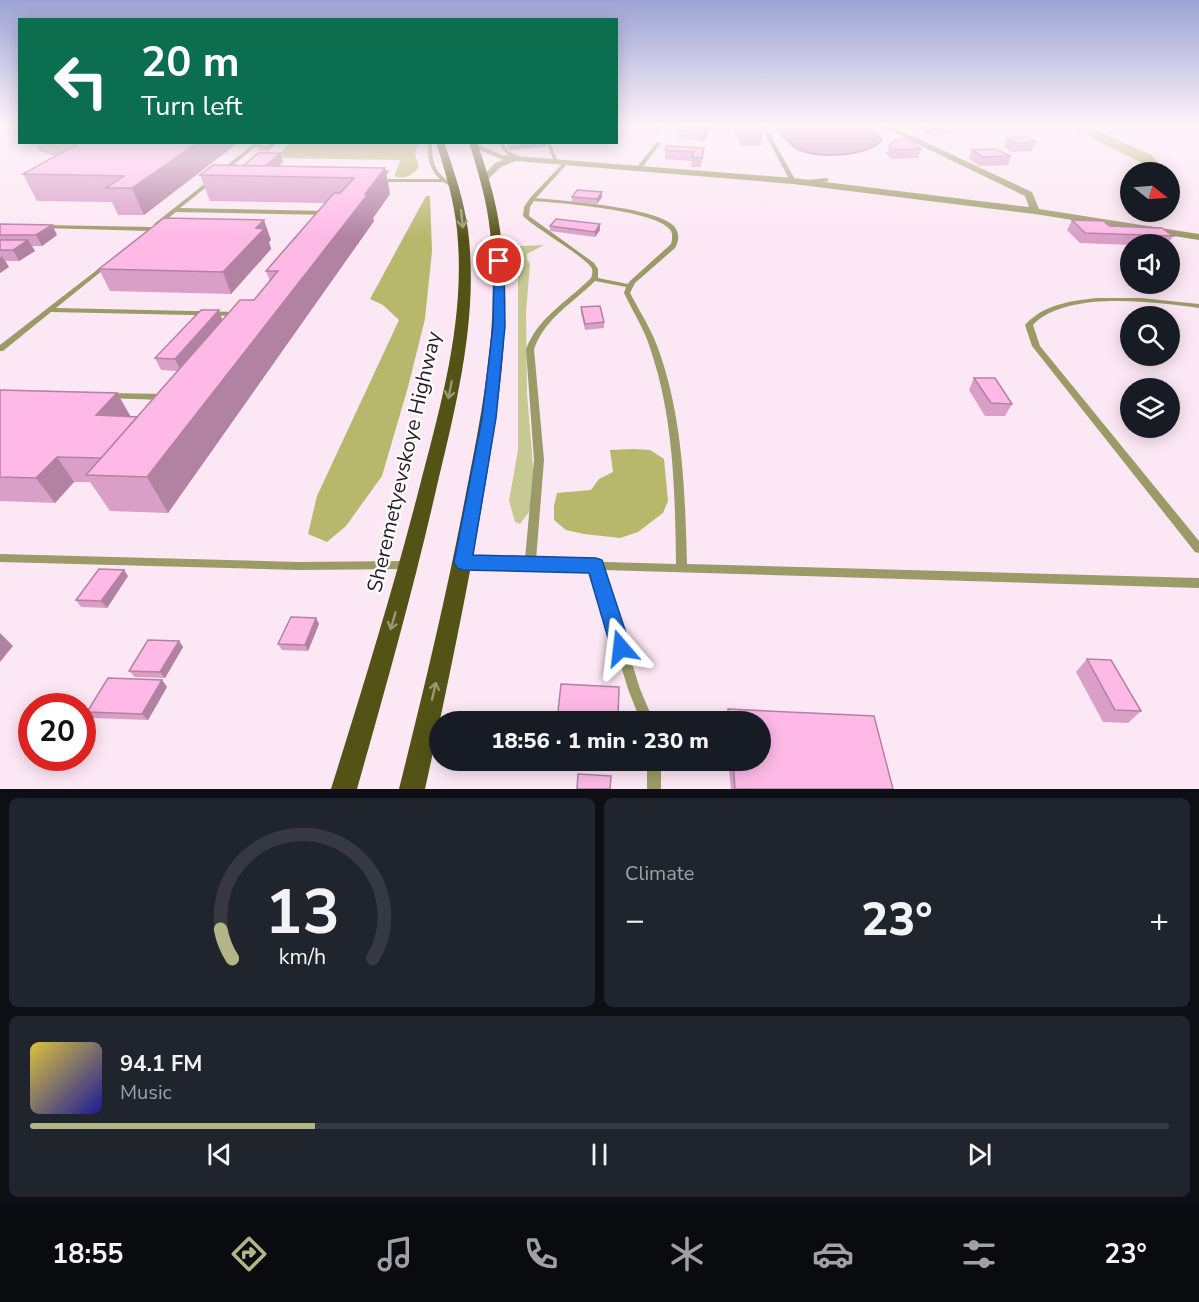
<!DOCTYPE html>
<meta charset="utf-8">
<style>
:root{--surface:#171b24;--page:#20242c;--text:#f1f3f6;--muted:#9ea1a6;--line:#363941;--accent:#b4b489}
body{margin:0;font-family:"Nunito Sans",sans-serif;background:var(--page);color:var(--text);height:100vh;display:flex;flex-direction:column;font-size:22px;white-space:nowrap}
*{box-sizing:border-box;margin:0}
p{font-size:20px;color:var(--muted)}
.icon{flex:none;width:33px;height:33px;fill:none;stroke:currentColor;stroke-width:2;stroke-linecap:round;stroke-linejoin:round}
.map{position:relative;height:789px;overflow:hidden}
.side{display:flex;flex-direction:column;gap:9px;padding:9px;background:#0d0f14;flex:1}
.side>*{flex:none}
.banner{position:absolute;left:18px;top:18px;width:600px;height:126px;border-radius:0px;box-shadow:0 3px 15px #0003;background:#0b6e4f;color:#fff;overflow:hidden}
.needle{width:39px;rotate:107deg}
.controls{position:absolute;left:1120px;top:162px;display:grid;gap:12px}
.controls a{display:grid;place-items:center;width:60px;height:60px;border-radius:50%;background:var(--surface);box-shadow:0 3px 15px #0003;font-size:30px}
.speed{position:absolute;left:18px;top:693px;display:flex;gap:12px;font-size:30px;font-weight:700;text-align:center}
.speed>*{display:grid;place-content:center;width:78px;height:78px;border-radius:50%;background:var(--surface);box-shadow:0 3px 15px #0003;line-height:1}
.speed .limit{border:9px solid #d22;background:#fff;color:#111}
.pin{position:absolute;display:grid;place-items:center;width:51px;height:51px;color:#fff;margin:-26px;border:3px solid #fff;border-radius:50%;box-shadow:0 2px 6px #0007}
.me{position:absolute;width:66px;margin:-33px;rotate:343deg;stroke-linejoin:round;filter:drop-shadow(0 0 4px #0008)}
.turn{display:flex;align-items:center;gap:21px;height:126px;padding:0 24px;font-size:27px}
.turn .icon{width:78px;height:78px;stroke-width:2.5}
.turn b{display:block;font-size:42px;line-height:51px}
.big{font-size:45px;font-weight:800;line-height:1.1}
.side .tile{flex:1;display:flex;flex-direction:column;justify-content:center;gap:9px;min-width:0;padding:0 21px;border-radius:9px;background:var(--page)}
.side .dial{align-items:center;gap:0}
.dial svg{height:156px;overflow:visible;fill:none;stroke:var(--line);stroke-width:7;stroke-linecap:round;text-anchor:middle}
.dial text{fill:var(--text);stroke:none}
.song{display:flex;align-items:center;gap:18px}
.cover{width:72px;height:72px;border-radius:9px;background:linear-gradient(135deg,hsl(50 70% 55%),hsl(240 70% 35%))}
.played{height:6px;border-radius:3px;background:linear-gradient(90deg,var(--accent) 25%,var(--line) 25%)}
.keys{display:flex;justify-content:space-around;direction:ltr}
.heat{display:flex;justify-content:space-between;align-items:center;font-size:33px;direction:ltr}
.side .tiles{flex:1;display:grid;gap:9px;grid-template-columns:1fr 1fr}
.tile:last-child{grid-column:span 2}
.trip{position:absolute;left:429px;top:711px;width:342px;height:60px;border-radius:30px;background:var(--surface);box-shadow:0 3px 15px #0003;font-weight:800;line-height:60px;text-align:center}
.menu{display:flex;height:96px;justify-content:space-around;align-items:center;background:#090b0e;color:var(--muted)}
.menu .icon{width:42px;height:42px}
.menu .on{color:var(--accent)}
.menu b{font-size:27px;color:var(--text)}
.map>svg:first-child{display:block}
.green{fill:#c7c993}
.forest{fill:#b7b86c}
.water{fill:#cb89b5;stroke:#986888;stroke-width:1.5}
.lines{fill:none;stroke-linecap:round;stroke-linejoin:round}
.taxiway{fill:#c5b4be;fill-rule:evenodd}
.service{fill:#9a9b67;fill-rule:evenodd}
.minor{fill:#9a9b67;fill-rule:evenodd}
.primary{fill:#545316;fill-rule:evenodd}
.wall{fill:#da9fc7}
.shaded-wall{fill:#b282a2}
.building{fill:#feb9e7;stroke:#b282a2;stroke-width:1.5}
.oneway{stroke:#989873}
.route{fill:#1a73e8;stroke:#114b97;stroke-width:1.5}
.labels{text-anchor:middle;stroke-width:4.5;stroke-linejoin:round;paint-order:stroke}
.street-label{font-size:21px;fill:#221b1f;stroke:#fff}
</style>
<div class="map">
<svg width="1199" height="789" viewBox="0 0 1199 789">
<rect width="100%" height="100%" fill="#fce7f4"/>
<!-- green -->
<polygon class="green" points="544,245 527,254 527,259 530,264 526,312 527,393 535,490 529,512 520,524 515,522 509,501 518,450 518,271 514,251 520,246"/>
<!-- forest -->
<g class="forest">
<polygon points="1068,126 1087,126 1096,130 1151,155 1166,170 1150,167"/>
<path d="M290,143H418L415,154L419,167C412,175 405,180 394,176L401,160L275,158Z"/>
<polygon points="426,196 430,196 432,251 425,319 408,387 382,476 346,526 327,542 308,534 317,496 399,320 383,305 370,299"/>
<polygon points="633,449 650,450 664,459 668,501 663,513 638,532 620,538 584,534 566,530 554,520 554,506 557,493 591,490 599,479 613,472 610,450"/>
</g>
<!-- water -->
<path class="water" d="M774,126C800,126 868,118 882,140C867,157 822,158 802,151C793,148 780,134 774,126Z"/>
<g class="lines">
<!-- taxiway -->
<path class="taxiway" d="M37,142H72L119,152L123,158L119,164C92,171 65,159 40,151L36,145Z"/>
<!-- service -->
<g class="service">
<polygon points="761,126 765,126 796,181 795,182 790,181"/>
<polygon points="256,142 261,142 224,173 220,173 220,171"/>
<path d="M428,142H432C431,166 438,177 459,187V189H455L443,182H374V180L379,179L384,172L378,169H291L289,168L291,167H379L389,171L384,179H440C429,169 427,157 428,142Z"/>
<path d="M499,142H503L508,151L521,157V159C509,158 504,153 499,142Z"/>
<polygon points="546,142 550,142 558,162 554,161"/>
<polygon points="657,142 661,143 641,169 637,169 637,167"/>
<path d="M565,161L569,162L536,198C565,201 655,207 674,226C680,233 679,241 675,248L635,283L630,293C640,312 652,330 659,351C683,419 685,492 687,564L1199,578V588L603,570L640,689L654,722H641L628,689L592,570L463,566L459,565L458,562L459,559L463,558L525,559L534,460L526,349C539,316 567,302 591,278C592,275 593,272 592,269C588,258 536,229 523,216L524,207L530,198ZM534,201C558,203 659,210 671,231C673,235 672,240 671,244L630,281L628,284L598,278V269L594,263L529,216L530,207ZM595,281L626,287L624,293C633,312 645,330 651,351C674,420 675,492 676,564L536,560L544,460L534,349C546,317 572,304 595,281Z"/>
<polygon points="212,178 215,180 214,181 180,208 327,211 330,213 327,215 176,212 158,226 154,226 154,224"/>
<polygon points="826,178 829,180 828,181 807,184 804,182 807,180"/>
<polygon points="44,225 151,227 154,229 151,231 42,228 42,226"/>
<polygon points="106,263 109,265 108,266 56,308 238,312 242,314 238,316 51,312 3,351 0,351 0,345"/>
<path d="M1097,298H1141L1199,304V308C1155,302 1066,290 1033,325L1040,346L1199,541V553L1195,552L1032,346L1025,325C1044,304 1071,301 1097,298Z"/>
<polygon points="108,393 164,394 168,397 164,400 105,398 104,396"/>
<polygon points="0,554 298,562 407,561 411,562 412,565 411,568 407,569 298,570 0,562"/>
<rect x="647" y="760" width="14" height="29"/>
</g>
<!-- minor -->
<polygon class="minor" points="880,126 891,126 1032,192 1039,209 1199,234 1199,240 1035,214 793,184 516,161 501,167 486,181 481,178 483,176 495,163 503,160 470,146 477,144 502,155 793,178 1029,207 1025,196"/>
<!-- primary -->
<g class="primary">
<path d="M436,142H444C454,171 464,200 468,230C479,317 456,406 436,490C413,591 385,690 357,789H331C362,690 393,590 419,489C441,405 466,318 457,230C454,200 445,171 436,142Z"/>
<path d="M469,142H477C487,171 496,200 500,230C513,315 499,403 485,487C468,588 447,689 425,789H399C424,689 448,589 467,488C484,403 500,317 490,231C487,200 478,172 469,142Z"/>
</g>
</g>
<!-- wall -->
<g class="wall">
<polygon points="648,126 663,126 660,131 648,130"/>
<polygon points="709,126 708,135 703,141 676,138 677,129"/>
<polygon points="736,126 764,126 761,146 741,146 735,133"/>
<polygon points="924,126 953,126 951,134 932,136 923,131"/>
<polygon points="1007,138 1036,142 1032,151 1012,152 1004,147"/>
<polygon points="81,142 239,142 144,215 118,215 112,202 37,201 23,174"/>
<polygon points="263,142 278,142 268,151 259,151 258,146"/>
<polygon points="889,146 921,149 918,158 892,159 886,154"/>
<polygon points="704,148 701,167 691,167 692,161 665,159 665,150"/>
<polygon points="972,150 1011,156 1008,165 979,166 969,159"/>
<polygon points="283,162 278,166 385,168 390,194 373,218 374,221 168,513 110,511 90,482 74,482 55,503 0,501 0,390 117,393 130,416 137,417 177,371 161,370 155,358 219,310 222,320 254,300 270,281 266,271 325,203 210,201 200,175 243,166"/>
<polygon points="602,192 602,197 597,204 572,202 572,197"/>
<polygon points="1072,220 1109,226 1173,236 1168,244 1131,244 1131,245 1080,243 1067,230"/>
<polygon points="0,224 52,225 57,235 42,246 32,246 35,251 19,261 5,261 9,267 0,273"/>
<polygon points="550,226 600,230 595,237 550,231"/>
<polygon points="271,240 269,242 271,249 231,294 110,291 99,269"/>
<polygon points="581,307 604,322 604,328 585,330 581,313"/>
<polygon points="974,378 1012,404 1005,416 985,416 969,390"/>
<polygon points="128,576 107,608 81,607 76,600"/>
<polygon points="316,618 319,624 308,651 282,650 278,644"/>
<polygon points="179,641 183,647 165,678 135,677 129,671"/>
<polygon points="1087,659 1141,711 1128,723 1103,722 1076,672"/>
<polygon points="162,680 167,687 148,720 93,718 87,712"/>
<polygon points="619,687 618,722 559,722 558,712"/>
<polygon points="728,709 874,716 893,789 731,789 728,760 760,760 760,722 725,722"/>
</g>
<!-- shaded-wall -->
<g class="shaded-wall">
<polygon points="709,126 708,135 703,141 704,132"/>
<polygon points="198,142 239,142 144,215 132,188"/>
<polygon points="272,142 278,142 268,151 267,147"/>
<polygon points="546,142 546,147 509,150 508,146"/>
<polygon points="280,153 283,162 267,177 264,167"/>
<polygon points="385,168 390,194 373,218 374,221 168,513 147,477"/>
<polygon points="602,192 602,197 597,204 597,199"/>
<polygon points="264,220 271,240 269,242 271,249 231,294 223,272 256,228"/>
<polygon points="600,224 600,230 595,237 595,232"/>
<polygon points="52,225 57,235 42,246 36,235"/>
<polygon points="28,240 35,251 19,261 13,250"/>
<polygon points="2,256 9,267 0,273 0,258"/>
<polygon points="219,310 223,322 181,371 175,359"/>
<polygon points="117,393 131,417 96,415"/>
<polygon points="57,457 74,482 55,503 36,478"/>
<polygon points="124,570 128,576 107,608 101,601"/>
<polygon points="316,618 319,624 308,651 305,645"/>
<polygon points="0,633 13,646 0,662"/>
<polygon points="179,641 183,647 165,678 160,672"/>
<polygon points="162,680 167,687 148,720 142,714"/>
</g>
<!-- building -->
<g class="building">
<polygon points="679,126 708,126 704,132 677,129"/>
<polygon points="1027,137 1036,142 1016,143 1007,138"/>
<polygon points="907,139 921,149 894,150 889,146 895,140"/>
<polygon points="81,142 198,142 132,188 106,188 124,176 23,174"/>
<polygon points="263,142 272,142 267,147 258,146"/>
<polygon points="507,142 543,142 508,146"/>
<polygon points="667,146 704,148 702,158 692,157 694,152 665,150"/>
<polygon points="995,149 1011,156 983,157 972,150"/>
<polygon points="258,153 280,153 265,166 243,166"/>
<polygon points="213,165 385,168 365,194 368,194 147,477 86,475 240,300 254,300 278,271 266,271 334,193 340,193 354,178 200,175"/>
<polygon points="577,190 602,192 597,199 572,197"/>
<polygon points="164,218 264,220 256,228 264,229 223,272 99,269"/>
<polygon points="556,219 600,224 595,232 550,226"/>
<polygon points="1072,220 1104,221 1109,226 1162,228 1173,236 1085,233"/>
<polygon points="0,224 52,225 36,235 0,235"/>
<polygon points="0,240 28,240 13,250 0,250"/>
<polygon points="600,306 604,322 585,324 581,307"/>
<polygon points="201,310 219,310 175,359 155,358"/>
<polygon points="974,378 995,378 1012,404 991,403"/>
<polygon points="0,390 117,393 96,415 137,417 101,458 57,457 36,478 0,477"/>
<polygon points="99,569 124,570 101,601 76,600"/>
<polygon points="291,617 316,618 305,645 278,644"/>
<polygon points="148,640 179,641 160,672 129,671"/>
<polygon points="1087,659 1111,660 1141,711 1115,710"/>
<polygon points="108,678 162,680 142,714 87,712"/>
<polygon points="561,684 619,687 618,716 558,712"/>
<polygon points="728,709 874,716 893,789 735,789 733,760 760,760 760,722 729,722"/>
<polygon points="578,774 611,776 610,789 577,789"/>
</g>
<!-- one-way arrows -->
<defs><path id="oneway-shaft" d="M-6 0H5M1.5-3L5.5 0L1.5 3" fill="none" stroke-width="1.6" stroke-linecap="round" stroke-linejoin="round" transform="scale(1.5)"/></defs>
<g class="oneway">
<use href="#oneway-shaft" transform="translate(462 219) rotate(84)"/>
<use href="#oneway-shaft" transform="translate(450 390) rotate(101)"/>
<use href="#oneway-shaft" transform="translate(393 621) rotate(106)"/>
<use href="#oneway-shaft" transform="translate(434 691) rotate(-77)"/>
</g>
<!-- sky -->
<linearGradient id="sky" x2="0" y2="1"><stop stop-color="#9ca3d4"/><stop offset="0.53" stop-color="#fef4fa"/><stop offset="1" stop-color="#fef4fa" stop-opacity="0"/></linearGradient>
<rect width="1199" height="237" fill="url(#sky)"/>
<!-- route -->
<polygon class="route" points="499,258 504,261 505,326 496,418 473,555 596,558 602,560 631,648 629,654 621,657 614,654 611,648 589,573 463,570 457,568 454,562 482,418 493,326 494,261"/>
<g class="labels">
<!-- street labels -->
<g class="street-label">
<text transform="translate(404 462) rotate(-77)" y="7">Sheremetyevskoye Highway</text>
</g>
</g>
</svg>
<div class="controls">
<a><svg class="needle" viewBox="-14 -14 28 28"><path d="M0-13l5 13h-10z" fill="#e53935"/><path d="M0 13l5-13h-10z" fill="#9ea1a6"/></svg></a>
<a><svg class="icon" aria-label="sound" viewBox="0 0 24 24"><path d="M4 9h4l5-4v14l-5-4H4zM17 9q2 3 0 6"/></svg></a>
<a><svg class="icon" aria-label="search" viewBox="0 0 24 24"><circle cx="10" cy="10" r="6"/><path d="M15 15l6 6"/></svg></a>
<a><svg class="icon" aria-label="layers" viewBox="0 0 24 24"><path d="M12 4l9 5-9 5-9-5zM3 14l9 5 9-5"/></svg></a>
</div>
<div class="speed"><div class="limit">20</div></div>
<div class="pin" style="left:499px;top:261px;background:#d93025"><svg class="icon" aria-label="arrive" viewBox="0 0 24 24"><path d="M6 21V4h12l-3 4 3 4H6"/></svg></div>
<svg class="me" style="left:621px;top:648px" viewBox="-20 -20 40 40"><path d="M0-17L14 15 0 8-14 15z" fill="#1a73e8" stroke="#fff" stroke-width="4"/></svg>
<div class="trip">18:56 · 1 min · 230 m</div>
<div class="banner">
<div class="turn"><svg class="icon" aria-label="left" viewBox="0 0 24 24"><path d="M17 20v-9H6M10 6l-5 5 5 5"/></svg><div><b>20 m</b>Turn left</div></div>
</div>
</div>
<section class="side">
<div class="tiles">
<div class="tile dial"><svg viewBox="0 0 100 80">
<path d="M14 69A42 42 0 1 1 86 69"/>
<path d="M14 69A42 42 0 0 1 8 54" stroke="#b4b489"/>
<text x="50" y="56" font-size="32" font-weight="700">13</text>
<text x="50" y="72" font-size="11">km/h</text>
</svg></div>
<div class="tile"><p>Climate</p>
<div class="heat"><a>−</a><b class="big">23°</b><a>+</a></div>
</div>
<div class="tile">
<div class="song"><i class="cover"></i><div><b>94.1 FM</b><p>Music</p></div></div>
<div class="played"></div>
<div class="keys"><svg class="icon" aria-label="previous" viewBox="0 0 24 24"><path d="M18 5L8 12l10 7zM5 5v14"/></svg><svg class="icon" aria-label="pause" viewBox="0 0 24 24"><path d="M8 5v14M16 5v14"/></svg><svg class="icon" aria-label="next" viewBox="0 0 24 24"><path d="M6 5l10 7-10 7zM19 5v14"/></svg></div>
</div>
</div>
</section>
<nav class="menu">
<b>18:55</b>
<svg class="icon on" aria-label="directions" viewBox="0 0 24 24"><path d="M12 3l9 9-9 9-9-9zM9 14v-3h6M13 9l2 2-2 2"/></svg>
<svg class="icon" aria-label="music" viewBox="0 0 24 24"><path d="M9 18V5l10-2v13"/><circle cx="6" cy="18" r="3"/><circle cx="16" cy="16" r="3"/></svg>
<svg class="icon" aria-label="phone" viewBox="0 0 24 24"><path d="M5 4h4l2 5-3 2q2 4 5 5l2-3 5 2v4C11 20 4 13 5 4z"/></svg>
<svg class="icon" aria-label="climate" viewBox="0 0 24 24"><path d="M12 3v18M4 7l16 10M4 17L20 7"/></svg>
<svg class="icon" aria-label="car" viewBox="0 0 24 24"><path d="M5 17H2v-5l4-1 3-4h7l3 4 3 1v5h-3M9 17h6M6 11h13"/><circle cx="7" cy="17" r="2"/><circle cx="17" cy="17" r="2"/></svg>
<svg class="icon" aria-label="filters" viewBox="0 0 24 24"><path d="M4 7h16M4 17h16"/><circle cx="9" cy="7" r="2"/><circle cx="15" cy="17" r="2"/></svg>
<b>23°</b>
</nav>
